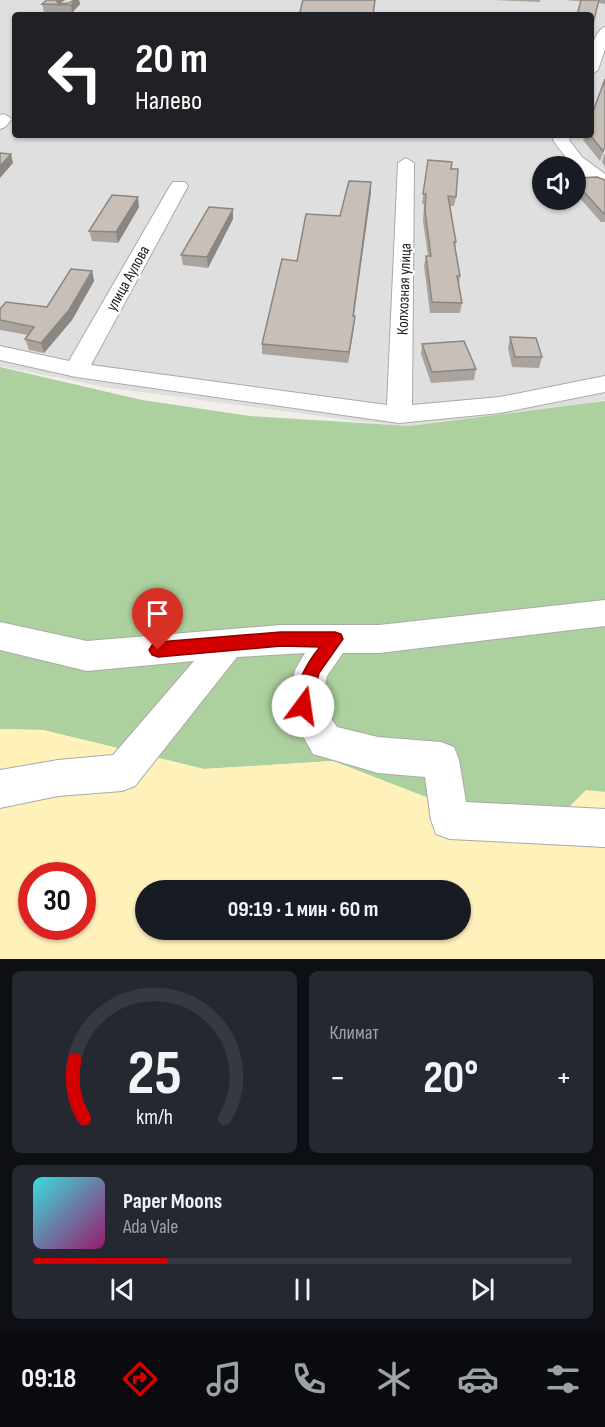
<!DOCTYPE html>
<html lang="ru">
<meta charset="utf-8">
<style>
:root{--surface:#171b24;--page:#242831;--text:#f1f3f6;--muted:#9ea1a6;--line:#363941;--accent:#d40000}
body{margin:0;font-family:"Sofia Sans Condensed",sans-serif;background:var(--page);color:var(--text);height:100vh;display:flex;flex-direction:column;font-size:22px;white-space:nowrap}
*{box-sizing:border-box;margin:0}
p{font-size:20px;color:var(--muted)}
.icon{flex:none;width:33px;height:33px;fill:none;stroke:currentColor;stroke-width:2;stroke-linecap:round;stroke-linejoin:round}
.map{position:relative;height:959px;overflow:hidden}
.side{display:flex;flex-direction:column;gap:12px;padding:12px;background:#0d0f14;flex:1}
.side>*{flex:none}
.top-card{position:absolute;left:12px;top:12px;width:582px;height:126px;border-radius:6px;box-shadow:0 2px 4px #0004;background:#202124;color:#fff;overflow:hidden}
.fabs{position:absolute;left:532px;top:156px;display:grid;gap:12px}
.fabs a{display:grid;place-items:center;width:54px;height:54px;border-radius:50%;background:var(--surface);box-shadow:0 2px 4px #0004;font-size:30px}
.speed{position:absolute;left:18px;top:862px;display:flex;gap:12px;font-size:30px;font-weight:700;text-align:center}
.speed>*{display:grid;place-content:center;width:78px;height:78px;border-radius:50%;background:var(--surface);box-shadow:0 2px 4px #0004;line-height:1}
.speed .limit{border:9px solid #d22;background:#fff;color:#111}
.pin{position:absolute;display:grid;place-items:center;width:51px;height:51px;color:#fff;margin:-62px -26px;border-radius:50% 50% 50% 0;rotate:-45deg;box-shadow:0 0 6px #0007}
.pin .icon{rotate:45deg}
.me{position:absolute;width:66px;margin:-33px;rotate:14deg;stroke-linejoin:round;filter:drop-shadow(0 0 4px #0008)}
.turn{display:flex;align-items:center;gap:21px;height:126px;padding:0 24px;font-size:27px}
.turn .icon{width:78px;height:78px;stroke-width:2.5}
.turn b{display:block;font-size:42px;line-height:51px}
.big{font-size:45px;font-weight:700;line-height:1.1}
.side .tile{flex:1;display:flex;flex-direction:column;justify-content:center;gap:9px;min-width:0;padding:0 21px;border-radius:9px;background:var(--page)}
.side .dial{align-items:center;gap:0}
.dial svg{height:156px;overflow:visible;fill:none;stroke:var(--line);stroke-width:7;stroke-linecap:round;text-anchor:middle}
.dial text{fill:var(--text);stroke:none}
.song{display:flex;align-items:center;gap:18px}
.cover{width:72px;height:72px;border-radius:9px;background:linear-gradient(135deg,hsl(180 70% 55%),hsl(320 70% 35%))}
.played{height:6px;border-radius:3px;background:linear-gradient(90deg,var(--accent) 25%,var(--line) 25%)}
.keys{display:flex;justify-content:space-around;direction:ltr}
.heat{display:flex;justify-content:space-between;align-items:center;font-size:33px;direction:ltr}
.side .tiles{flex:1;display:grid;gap:12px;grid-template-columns:1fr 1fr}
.tile:last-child{grid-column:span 2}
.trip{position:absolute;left:135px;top:880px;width:336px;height:60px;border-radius:30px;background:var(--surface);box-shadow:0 2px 4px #0004;font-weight:700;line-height:60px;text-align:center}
.tabs{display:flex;height:96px;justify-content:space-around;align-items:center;background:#090b0e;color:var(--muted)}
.tabs .icon{width:42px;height:42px}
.tabs .current{color:var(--accent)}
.tabs b{font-size:27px;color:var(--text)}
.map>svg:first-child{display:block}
.residential{fill:#e0dfdf;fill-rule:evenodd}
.forest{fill:#add19e}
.sand{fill:#fff1ba;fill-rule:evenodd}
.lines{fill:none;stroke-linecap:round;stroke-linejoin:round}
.minor-casing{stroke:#a9a9a9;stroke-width:2}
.minor{fill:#fff;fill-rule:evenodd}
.wall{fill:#aba49e}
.shaded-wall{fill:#8b8681}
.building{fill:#c7bfb8;stroke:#8b8681;stroke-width:1.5}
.route{fill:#d40000;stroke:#8a0000;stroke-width:1.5}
.labels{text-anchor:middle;stroke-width:4.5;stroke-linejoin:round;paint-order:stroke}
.far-street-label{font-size:16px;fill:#222;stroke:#fff}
</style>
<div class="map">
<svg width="605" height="959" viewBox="0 0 605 959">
<rect width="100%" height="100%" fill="#f2efe9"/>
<!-- residential -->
<path class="residential" d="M0,0H605V400L516,419L445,429L363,422L104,387L0,366ZM15,15H591V135H15ZM543,166H576V200H543Z"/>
<!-- forest -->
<polygon class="forest" points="0,367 142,400 250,416 410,426 605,401 605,792 586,791 537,840 333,761 204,769 43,730 0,729"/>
<!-- sand -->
<path class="sand" d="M0,729L43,730L204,769L333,761L536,840L586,790L605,792V959H0ZM32,876H82V927H32ZM146,891H460V930H146Z"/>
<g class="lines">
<defs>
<g id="minor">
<path d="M605,27V49L598,70L591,74C591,61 590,33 605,27Z"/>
<polygon points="4,114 12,119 5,127 0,129 0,115"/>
<path d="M555,135H571L569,140L582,157L605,174V187C584,182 565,157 553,140Z"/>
<polygon points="406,158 414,163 412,405 500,397 605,376 605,392 500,413 399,423 76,377 0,360 0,346 69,361 170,186 173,182 185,182 188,186 91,365 387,405 398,163"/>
<polygon points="605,600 605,626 379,653 343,653 327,676 321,703 337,727 378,737 441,742 454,747 459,760 466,802 605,809 605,847 450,839 436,834 431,820 425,777 378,773 313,754 286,706 295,670 305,653 237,657 135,786 122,791 58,796 0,808 0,770 58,760 113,755 194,661 87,671 0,650 0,622 87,641 281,625 379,625"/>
</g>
</defs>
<!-- minor casing -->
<use href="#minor" class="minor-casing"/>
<!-- minor -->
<use href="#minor" class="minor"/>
</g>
<!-- wall -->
<g class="wall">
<polygon points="47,0 65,0 60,4 69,3 74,0 79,0 80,4 72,13 44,12 42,4"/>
<polygon points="493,0 540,0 540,2"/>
<polygon points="565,0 605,0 605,4 599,3"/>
<polygon points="585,135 591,135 605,148 600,161 583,140"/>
<polygon points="604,154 605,154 605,167 602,162"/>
<polygon points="428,160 451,169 456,197 454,206 450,206 456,242 455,250 460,276 459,285 462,303 460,313 430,313 424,266 426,256 428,256 423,221 424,204 422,204"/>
<polygon points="605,180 605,222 601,222 576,194 576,183"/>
<polygon points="371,192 354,316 355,316 354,327 348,363 262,354 262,344 297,261 340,216"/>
<polygon points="139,207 118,243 92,241 89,231"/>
<polygon points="233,209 233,219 208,268 183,265 181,255"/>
<polygon points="92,271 94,281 72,320 44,353 29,350 25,339 28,335 0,330 0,309 47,307"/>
<polygon points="510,337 542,357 539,368 512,367 508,348"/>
<polygon points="422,344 476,369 474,380 431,383 421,354"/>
</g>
<!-- shaded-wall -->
<g class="shaded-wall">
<polygon points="57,0 65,0 60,3 59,5 58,5"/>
<polygon points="76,0 79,0 80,4 72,13 71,5"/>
<polygon points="11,154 13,163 0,178 0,166"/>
<polygon points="371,182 371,192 352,327 353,316"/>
<polygon points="138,197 139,207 118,243 116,232"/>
<polygon points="233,209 233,219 208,268 207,257"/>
<polygon points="92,271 94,281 72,320 44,353 41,343"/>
<polygon points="355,316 354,327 348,363 349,352"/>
</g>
<!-- building -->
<g class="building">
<polygon points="47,0 57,0 57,2 59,4 69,3 74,0 76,0 71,5 42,4"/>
<polygon points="303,0 375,0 373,15 299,15"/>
<polygon points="581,0 599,0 591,31 591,15 577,15"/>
<polygon points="605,79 605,147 603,151 590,135 591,135 591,117"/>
<polygon points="0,153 11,154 0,166"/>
<polygon points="428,160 452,162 451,169 458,169 456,197 448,196 456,242 454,242 460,276 457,276 462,303 432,302 426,256 431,256 425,211 426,194 423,194"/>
<polygon points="597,177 605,180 605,214 604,214 576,183 576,178"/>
<polygon points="349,181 371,182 353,316 355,316 349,352 262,344 282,259 297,261 306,214 340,216"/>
<polygon points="112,195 138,197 116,232 89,231"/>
<polygon points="209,207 233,209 207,257 181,255"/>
<polygon points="71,269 92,271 69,310 41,343 25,339 34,327 0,320 0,309 6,302 47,307"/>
<polygon points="510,337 536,338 542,357 515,357"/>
<polygon points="464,341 476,369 432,372 422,344"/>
</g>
<!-- route -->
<path class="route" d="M281,632H335L341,634L343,639L319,673L309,712L303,714L297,712C289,693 308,661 320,647L281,646L158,657L152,655L149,650L152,645L158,642Z"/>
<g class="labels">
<!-- far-street labels -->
<g class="far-street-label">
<text transform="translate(127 278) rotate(-61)" y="6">улица Аулова</text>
<text transform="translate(403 289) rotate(-88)" y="6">Колхозная улица</text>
</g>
</g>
</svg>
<div class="fabs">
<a><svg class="icon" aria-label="sound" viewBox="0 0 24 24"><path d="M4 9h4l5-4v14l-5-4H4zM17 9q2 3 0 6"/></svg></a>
</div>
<div class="speed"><div class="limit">30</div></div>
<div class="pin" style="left:158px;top:650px;background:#d93025"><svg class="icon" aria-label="arrive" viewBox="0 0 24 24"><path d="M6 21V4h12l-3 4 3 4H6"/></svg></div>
<svg class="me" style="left:303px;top:706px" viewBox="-20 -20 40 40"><circle r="19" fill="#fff"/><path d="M0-13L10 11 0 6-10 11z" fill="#d40000"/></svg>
<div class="trip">09:19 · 1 мин · 60 m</div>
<div class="top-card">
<div class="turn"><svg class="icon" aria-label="left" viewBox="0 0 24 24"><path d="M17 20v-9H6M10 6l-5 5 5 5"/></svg><div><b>20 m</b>Налево</div></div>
</div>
</div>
<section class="side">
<div class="tiles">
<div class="tile dial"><svg viewBox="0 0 100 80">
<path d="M14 69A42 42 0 1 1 86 69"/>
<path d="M14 69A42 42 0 0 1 9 39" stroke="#d40000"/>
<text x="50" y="56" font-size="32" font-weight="700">25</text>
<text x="50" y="72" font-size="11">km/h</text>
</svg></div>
<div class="tile"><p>Климат</p>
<div class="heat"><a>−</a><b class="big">20°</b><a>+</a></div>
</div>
<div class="tile">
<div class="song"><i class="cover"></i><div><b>Paper Moons</b><p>Ada Vale</p></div></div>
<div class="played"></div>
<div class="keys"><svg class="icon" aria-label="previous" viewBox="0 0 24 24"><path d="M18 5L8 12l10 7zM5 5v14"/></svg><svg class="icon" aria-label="pause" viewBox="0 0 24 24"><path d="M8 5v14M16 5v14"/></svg><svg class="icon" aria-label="next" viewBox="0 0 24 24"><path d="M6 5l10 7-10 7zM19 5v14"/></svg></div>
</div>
</div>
</section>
<nav class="tabs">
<b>09:18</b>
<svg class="icon current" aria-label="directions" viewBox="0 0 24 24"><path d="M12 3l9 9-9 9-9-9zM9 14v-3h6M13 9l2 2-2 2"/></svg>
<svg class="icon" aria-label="music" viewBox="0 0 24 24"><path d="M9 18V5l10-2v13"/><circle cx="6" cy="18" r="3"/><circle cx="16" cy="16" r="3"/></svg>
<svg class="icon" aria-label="phone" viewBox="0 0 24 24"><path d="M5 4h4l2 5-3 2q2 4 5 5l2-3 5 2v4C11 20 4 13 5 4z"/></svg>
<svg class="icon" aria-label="climate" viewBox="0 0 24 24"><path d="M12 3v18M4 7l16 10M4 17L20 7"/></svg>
<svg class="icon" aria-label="car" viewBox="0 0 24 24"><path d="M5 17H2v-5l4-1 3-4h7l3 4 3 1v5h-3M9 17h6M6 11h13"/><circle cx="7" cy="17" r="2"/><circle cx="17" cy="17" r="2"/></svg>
<svg class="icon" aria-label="filters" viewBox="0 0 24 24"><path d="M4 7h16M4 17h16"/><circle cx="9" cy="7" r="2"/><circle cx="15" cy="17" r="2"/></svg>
</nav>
